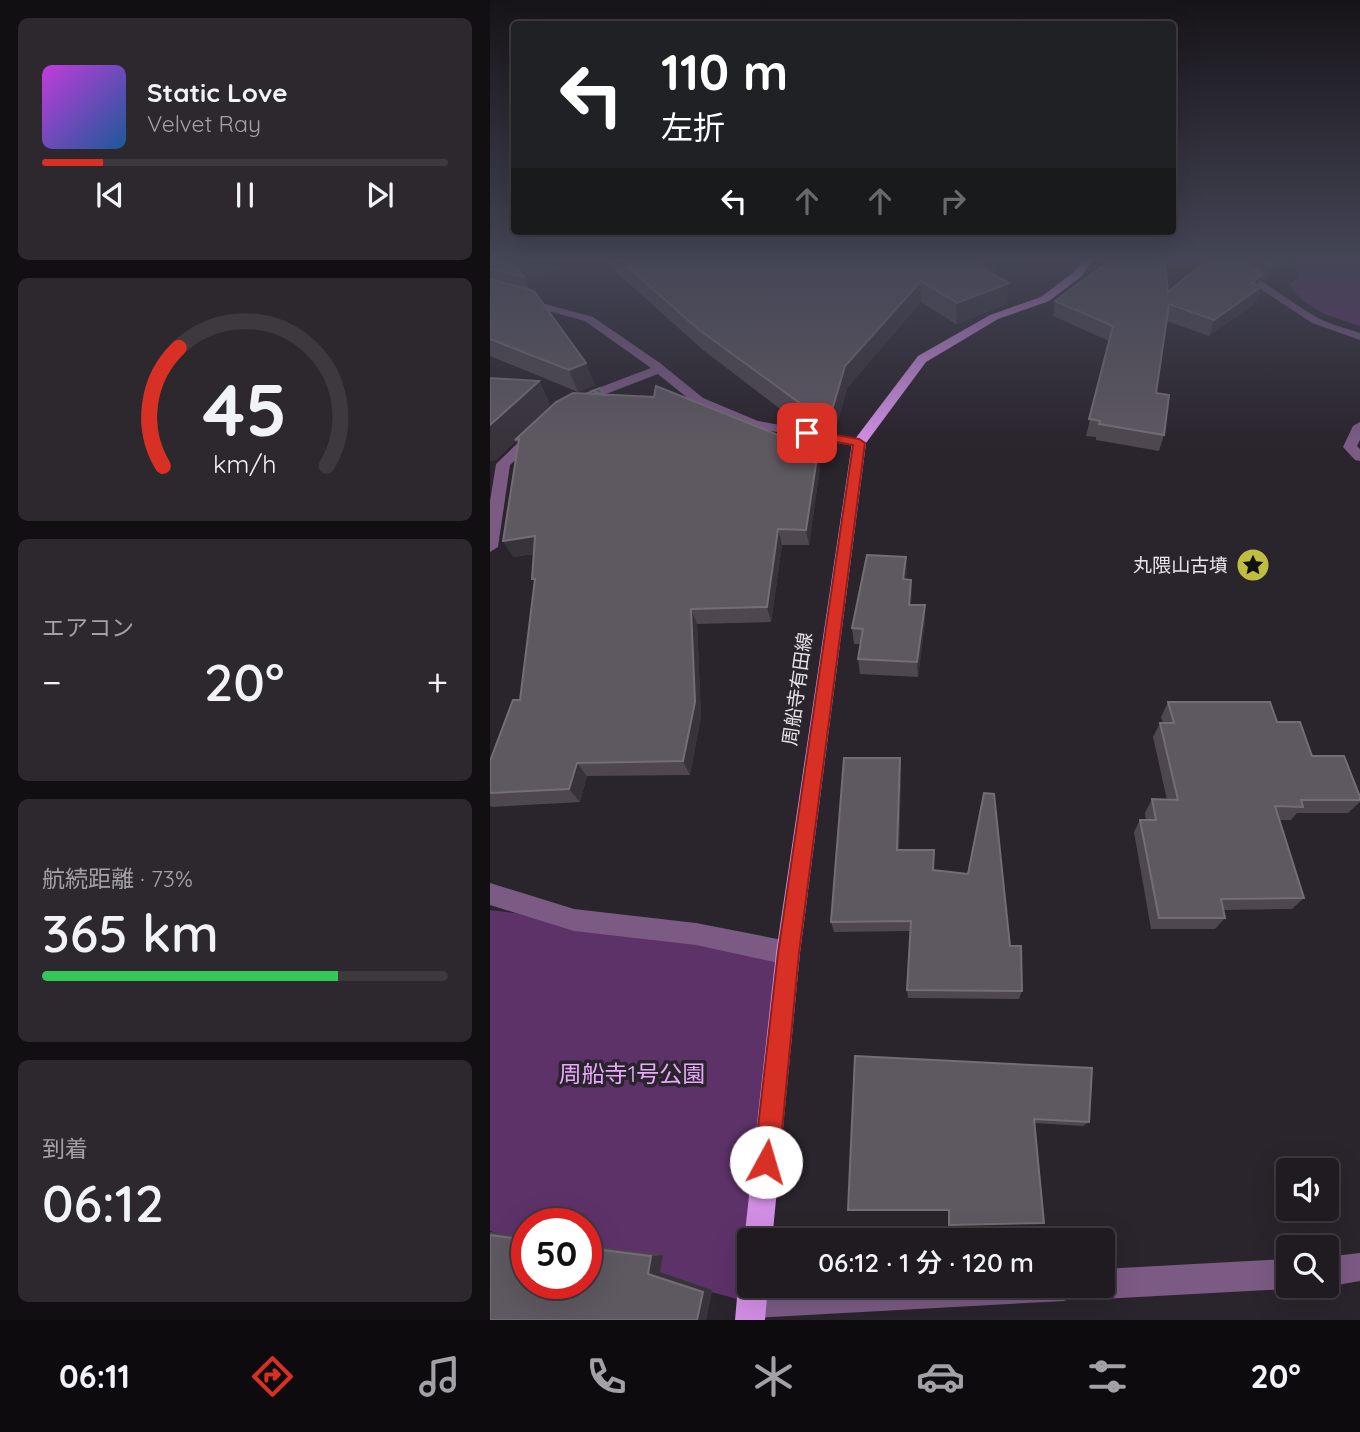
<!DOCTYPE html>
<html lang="ja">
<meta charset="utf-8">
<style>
:root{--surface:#201b21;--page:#2d282e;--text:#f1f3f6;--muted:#a2a1a5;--line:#3d393f;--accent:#d93025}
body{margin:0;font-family:Quicksand,"Noto Sans JP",sans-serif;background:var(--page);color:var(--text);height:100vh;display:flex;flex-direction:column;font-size:26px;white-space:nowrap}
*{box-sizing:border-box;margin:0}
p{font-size:23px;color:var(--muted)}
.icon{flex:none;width:38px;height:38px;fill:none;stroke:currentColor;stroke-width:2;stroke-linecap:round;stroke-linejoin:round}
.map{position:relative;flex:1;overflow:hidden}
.sheet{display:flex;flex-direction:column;gap:18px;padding:18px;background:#120f12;width:490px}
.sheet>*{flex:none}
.top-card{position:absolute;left:21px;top:21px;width:665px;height:214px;border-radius:7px;box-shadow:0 7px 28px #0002,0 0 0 2px var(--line);background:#202124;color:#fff;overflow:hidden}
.fabs{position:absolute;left:786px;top:1158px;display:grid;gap:14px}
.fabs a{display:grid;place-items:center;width:63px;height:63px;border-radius:7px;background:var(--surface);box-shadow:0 7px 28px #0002,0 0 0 2px var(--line);font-size:35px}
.speed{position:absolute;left:21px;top:1208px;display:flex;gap:14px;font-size:35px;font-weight:700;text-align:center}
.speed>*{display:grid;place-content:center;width:91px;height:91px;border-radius:50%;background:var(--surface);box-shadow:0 7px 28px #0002,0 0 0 2px var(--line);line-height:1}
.speed .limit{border:10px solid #d22;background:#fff;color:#111}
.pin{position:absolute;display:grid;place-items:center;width:60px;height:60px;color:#fff;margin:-30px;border-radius:14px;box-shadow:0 4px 10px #0006}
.me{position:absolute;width:77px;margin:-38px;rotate:6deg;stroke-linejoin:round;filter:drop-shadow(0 0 5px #0008)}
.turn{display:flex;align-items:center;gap:24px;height:147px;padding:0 35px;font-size:32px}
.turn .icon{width:91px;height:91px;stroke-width:2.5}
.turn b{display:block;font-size:49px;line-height:60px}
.lanes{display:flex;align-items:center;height:66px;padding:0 35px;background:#0003;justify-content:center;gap:35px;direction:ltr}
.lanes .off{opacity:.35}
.big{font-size:52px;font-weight:600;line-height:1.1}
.sheet .widget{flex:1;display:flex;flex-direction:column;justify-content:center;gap:10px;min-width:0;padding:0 24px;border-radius:10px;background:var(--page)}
.sheet .dial{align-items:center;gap:0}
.dial svg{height:182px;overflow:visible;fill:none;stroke:var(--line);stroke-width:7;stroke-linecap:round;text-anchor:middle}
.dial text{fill:var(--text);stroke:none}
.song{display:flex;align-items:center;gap:21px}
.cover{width:84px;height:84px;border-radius:10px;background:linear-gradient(135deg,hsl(290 70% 55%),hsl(210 70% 35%))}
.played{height:7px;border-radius:4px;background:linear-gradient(90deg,var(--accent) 15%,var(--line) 15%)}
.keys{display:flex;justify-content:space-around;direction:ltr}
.heat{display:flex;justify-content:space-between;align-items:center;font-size:38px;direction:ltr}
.charge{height:10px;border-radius:5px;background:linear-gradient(90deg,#34c759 73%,var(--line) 0)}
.trip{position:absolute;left:247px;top:1228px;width:378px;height:70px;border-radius:7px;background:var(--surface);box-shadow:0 7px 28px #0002,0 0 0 2px var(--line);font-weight:600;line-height:70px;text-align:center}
.menu{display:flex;height:112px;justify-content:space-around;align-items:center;background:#0d0b0d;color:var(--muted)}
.menu .icon{width:49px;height:49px}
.menu .current{color:var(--accent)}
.menu b{font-size:32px;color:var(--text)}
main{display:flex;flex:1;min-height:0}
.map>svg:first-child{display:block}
.green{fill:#5d3269}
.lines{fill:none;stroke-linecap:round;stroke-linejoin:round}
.minor{fill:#7b5b84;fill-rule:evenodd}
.major{fill:#d18ee4;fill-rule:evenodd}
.wall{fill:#4e474f}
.shaded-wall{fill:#38323a}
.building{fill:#5e5860;stroke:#746d75;stroke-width:2}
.route{fill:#d93025;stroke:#8d1f18;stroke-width:2}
.labels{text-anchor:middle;stroke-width:7;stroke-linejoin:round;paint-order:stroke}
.poi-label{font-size:19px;fill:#e7e3e8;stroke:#2a242c;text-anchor:end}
.street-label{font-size:19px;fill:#e7e3e8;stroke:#2a242c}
.near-park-label{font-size:23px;fill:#eaa9fd;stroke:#2a242c}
</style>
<main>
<section class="sheet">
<div class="widget">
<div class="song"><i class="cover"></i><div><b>Static Love</b><p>Velvet Ray</p></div></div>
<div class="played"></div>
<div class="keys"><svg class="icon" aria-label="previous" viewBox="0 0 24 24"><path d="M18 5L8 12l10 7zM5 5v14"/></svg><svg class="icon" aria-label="pause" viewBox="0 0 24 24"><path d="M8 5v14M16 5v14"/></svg><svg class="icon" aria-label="next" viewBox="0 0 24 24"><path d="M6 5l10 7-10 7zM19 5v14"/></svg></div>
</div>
<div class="widget dial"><svg viewBox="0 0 100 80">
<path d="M14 69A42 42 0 1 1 86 69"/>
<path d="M14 69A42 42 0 0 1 21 17" stroke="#d93025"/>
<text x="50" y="56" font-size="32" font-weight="700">45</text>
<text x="50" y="72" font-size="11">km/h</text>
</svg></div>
<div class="widget"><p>エアコン</p>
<div class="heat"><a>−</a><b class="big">20°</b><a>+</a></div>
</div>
<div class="widget"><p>航続距離 · 73%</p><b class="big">365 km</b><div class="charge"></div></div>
<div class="widget"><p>到着</p><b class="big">06:12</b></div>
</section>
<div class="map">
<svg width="870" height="1320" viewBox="0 0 870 1320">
<rect width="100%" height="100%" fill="#2a242c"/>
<!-- green -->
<g class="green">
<path d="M803,260H870V326C846,318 811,309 800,284L808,277L807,267Z"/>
<polygon points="0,910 84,920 298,953 259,1241 262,1303 96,1258 96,1223 37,1223 37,1241 0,1231"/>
</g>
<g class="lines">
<!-- minor -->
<g class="minor">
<path d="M705,260C755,260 787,295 828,318C841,325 856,328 870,333V340L822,323L751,276Z"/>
<polygon points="0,289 103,317 170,363 213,398 268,421 369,439 376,443 369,447 260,427 205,404 168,374 95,402 87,402 87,396 161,368 95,321 0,295"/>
<polygon points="870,422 870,440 867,446 870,449 870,461 865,460 853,447 863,426"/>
<polygon points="44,431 49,432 49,438 20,465 8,547 0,552 0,501 6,464 39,432"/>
<polygon points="0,883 84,909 206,923 298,941 306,945 310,953 306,961 298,965 206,945 84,931 0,905"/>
<polygon points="870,1253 870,1281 836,1287 835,1286 836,1257"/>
<polygon points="798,1259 798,1286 804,1286 798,1289 612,1299 602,1294 598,1286 612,1286 612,1269"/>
<polygon points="298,1286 589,1286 584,1296 574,1301 262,1318 252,1313 247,1303 252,1293 262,1288"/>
</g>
<!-- major -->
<g class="major">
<polygon points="592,260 602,260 592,276 559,301 508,319 436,362 376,443 310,953 282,1241 259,1241 259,1251 254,1241 286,953 362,443 428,356 500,315 551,297 584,272"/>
<polygon points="259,1273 259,1286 278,1286 275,1320 245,1320 248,1286 253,1276"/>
</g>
</g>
<!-- wall -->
<g class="wall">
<polygon points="0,260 88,260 36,282 39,290 105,385 88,392 0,356"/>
<polygon points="113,260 512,260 501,273 517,304 466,324 431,302 357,388 345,432 314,427 213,350"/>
<polygon points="717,260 796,260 794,264 776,281 770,278 768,285 772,286 767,302 719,336 677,321 666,393 674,435 669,451 606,440 606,437 596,436 619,341 563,316 565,301 678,292"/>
<polygon points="0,378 49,381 61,407 103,394 102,391 328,451 330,467 319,545 292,545 281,622 207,624 211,716 200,775 97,776 90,802 1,807 0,805 0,761 30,700 44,584 44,554 23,557 28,446 26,441 6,460 0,461"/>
<polygon points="416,557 416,579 421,580 421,605 435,621 428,677 370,674 368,659 370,644 364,644 362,628"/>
<polygon points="678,702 787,722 822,756 870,797 870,802 858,813 807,813 801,820 789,820 814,898 802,909 733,910 735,918 725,929 661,929 644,832 650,820 656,820 655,813 662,799 677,800 663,737 670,723 673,723 671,717"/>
<polygon points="410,758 411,772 409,850 443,870 520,946 532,991 529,999 418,998 417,990 420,931 344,932 341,922"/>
<polygon points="365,1056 599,1122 593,1126 544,1123 554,1223 458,1225 458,1211 358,1210"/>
<polygon points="0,1232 37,1237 37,1283 96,1283 96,1245 173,1255 170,1272 222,1290 216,1320 0,1320"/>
</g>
<!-- shaded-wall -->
<g class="shaded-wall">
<polygon points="29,260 88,260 36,282 34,277 23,262"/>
<polygon points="496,260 512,260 489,287 490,267"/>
<polygon points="787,260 796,260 794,264 776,281 781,266"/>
<polygon points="772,274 766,289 772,286 767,302 719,336 724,320"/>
<polygon points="431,281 431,302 357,388 345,432 342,410 355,366"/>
<polygon points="519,283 517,304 466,324 467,303"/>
<polygon points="96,363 105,385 88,392 79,370"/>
<polygon points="49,381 61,407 29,439 34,456 26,441 6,460 0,461 0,425"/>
<polygon points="328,451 330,467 319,545 316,530"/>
<polygon points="288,529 292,545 281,622 277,607"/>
<polygon points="45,536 54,552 23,557 13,541"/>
<polygon points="416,557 417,573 413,595 413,579"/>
<polygon points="421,580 422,596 419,620 419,605"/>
<polygon points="435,605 435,621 428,677 427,662"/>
<polygon points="201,609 207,624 211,716 200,775 193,761"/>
<polygon points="410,758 411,772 408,862 407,850"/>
<polygon points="87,763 97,776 90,802 79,789"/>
<polygon points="173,1255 170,1272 222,1290 216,1320 207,1320 158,1274 161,1256"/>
</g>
<!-- building -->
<g class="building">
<polygon points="0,260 29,260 23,262 34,277 0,269"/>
<polygon points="130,260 496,260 490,267 519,283 467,303 431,281 355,366 342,410 311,404 208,329"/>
<polygon points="621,260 675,260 678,292 717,260 745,260 755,263 772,274 762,283 772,286 724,320 679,304 666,393 679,395 674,435 609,424 610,421 599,419 623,326 565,301"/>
<polygon points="770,260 787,260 781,266"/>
<polygon points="0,279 44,291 96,363 79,370 0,339"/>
<polygon points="0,378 49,381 0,425"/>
<polygon points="166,386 328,451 316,530 288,529 277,607 201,609 205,702 193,761 87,763 79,789 0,793 0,761 23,700 30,700 45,579 42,579 45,536 13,541 29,439 25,440 66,402 83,393 164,397"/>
<polygon points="110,388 114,395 102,391"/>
<polygon points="377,555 416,557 413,579 421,580 419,605 435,605 427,662 368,659 373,629 362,628"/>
<polygon points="678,702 780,702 787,722 810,722 822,756 854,756 870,797 870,800 811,800 813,807 785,806 814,898 731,899 735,918 669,918 650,820 666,820 662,799 688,800 670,723 684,723"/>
<polygon points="354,758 410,758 407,850 444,850 443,870 478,874 494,793 504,794 520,946 531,946 532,991 417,990 421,921 341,922"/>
<polygon points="365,1056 602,1068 599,1122 544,1119 554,1223 459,1225 459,1210 358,1210"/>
<polygon points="0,1235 37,1240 37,1283 96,1283 96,1248 161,1256 158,1274 213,1292 207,1320 0,1320"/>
</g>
<!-- sky -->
<linearGradient id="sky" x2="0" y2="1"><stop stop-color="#171418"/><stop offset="0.58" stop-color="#444556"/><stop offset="1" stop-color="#444556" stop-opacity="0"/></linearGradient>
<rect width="870" height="445" fill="url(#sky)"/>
<!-- route -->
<polygon class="route" points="317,430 369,439 375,443 309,953 289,1162 285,1171 276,1174 268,1171 264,1162 288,953 363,445 313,436 313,431"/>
<!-- icons -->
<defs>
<symbol id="sight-disc" viewBox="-11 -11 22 22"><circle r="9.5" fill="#c0be41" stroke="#2a242c"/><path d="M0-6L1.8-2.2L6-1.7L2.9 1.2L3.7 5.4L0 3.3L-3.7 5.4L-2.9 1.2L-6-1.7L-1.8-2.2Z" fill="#111"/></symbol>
</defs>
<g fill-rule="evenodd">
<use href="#sight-disc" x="744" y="546" width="38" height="38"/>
</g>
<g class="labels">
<!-- poi labels -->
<g class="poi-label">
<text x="738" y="572">丸隈山古墳</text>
</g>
<!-- street labels -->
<g class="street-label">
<text transform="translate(307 689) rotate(-82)" y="7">周船寺有田線</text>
</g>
<!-- near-park labels -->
<g class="near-park-label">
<text x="142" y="1082">周船寺1号公園</text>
</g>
</g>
</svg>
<div class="fabs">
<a><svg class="icon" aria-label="sound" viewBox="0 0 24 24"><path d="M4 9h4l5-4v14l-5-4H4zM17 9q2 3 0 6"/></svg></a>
<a><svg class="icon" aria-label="search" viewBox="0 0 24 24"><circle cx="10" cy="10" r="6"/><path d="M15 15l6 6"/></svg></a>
</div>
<div class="speed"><div class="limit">50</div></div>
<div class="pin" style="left:317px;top:433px;background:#d93025"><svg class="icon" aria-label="arrive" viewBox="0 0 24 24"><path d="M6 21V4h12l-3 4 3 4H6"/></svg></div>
<svg class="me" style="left:276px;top:1162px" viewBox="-20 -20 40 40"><circle r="19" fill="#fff"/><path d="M0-13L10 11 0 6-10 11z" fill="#d93025"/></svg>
<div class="trip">06:12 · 1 分 · 120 m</div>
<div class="top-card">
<div class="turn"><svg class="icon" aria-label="left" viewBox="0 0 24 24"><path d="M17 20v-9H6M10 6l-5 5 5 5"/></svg><div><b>110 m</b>左折</div></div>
<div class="lanes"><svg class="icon" aria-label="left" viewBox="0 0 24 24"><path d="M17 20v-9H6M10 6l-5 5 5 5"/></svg><svg class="icon off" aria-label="ahead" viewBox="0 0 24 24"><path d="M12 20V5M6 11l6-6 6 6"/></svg><svg class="icon off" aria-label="ahead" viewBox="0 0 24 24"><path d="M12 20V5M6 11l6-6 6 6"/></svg><svg class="icon off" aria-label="right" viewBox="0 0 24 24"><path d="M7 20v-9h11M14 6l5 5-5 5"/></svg></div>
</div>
</div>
</main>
<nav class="menu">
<b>06:11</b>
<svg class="icon current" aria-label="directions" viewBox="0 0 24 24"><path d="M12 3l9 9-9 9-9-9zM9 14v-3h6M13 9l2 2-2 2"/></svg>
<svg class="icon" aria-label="music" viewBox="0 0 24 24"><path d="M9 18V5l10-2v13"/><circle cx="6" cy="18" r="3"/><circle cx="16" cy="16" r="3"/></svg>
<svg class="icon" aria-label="phone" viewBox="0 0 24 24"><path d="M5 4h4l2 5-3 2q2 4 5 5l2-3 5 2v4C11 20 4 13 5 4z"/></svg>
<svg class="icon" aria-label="climate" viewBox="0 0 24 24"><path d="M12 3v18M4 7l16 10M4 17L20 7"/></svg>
<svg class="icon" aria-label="car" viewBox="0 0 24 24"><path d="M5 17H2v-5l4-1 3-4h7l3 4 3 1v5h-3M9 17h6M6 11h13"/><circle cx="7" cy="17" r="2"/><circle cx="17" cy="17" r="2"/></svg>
<svg class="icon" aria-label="filters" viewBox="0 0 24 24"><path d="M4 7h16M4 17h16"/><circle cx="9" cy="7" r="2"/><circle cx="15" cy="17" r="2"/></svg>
<b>20°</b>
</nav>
